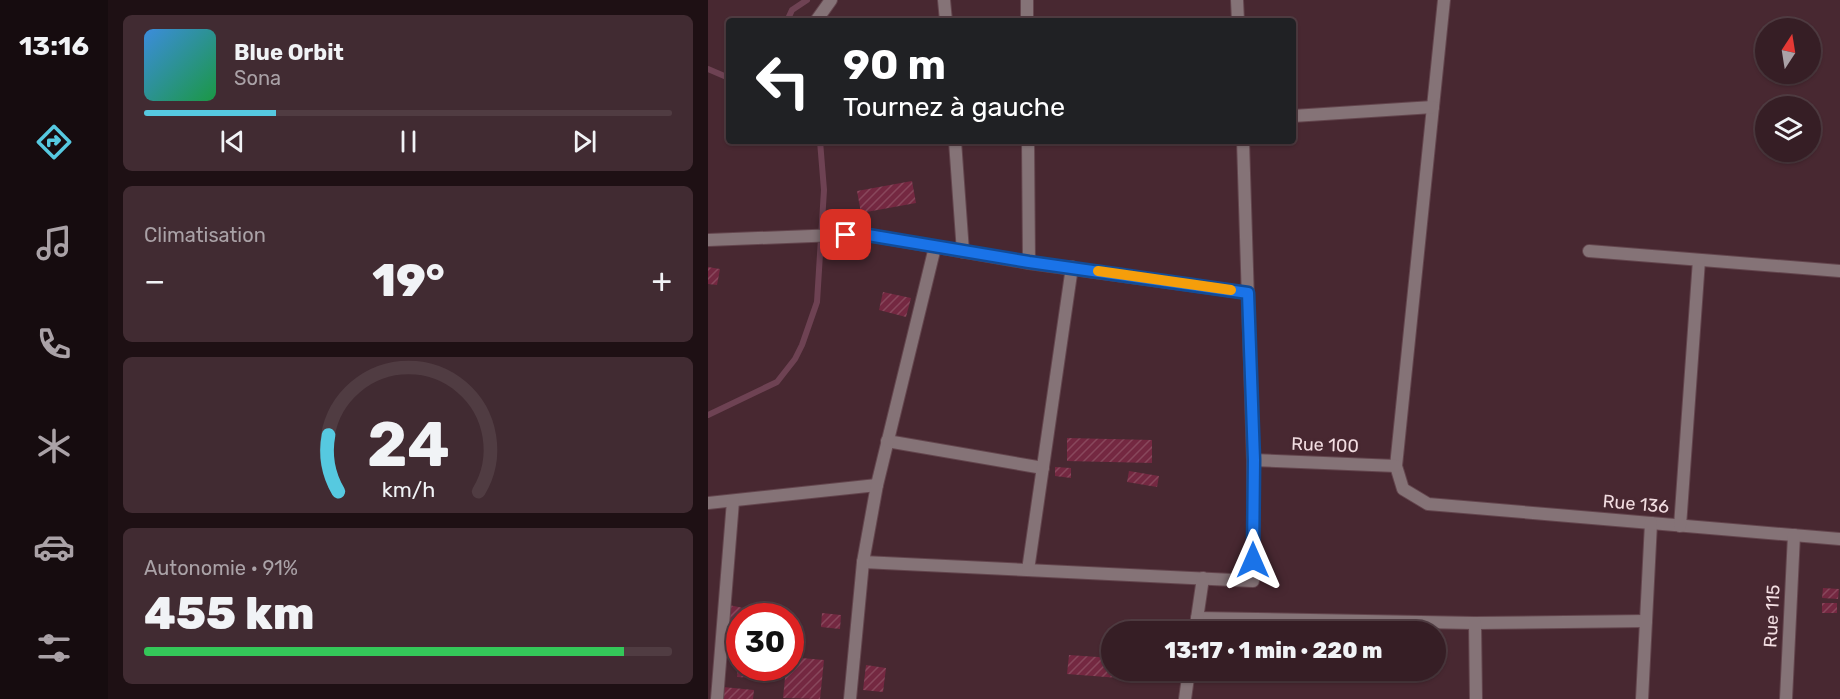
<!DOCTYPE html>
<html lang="fr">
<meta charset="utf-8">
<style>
:root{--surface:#361e25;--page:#412b32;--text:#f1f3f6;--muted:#aaa2a7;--line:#503c42;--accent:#56c9e0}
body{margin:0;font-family:Rubik,sans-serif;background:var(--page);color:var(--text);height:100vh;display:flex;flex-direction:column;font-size:22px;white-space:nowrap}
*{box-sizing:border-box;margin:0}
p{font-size:20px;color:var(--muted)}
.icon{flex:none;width:33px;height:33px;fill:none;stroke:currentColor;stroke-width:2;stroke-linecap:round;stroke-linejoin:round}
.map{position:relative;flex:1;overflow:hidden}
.sheet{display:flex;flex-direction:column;gap:15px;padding:15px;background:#1e1014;width:600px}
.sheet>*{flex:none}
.hud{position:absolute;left:18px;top:18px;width:570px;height:126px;border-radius:6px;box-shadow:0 2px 4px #0004,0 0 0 2px var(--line);background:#202124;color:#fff;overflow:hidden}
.needle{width:39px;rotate:12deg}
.buttons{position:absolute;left:1047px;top:18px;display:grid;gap:12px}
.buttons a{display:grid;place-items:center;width:66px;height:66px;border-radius:50%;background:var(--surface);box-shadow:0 2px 4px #0004,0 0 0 2px var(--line);font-size:30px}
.speed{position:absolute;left:18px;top:603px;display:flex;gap:12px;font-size:30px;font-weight:700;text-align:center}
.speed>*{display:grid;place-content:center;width:78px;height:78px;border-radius:50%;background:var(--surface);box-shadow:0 2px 4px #0004,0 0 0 2px var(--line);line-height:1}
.speed .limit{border:9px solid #d22;background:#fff;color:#111}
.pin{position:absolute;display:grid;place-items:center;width:51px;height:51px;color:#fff;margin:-26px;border-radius:12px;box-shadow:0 3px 9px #0006}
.me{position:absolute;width:66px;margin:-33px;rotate:0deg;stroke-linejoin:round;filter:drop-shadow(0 0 4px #0008)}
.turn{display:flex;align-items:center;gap:21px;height:126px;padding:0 18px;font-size:27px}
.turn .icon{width:78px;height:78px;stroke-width:2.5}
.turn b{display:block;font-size:42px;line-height:51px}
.big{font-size:45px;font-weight:800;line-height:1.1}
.sheet .card{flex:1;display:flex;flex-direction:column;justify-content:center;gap:9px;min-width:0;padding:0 21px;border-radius:9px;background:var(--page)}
.sheet .dial{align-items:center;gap:0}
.dial svg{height:156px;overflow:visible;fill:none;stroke:var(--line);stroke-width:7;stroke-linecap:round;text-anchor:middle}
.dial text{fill:var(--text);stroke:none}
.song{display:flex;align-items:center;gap:18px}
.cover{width:72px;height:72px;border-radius:9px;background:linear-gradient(135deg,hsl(210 70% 55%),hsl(140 70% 35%))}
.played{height:6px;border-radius:3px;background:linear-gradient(90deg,var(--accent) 25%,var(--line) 25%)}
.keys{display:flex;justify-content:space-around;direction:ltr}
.heat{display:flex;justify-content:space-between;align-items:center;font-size:33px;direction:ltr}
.charge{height:9px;border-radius:4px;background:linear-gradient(90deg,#34c759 91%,var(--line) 0)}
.trip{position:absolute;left:393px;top:621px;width:345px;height:60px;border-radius:30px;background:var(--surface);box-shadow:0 2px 4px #0004,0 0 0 2px var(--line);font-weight:800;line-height:60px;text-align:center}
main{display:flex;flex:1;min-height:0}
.menu{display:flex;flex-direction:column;width:108px;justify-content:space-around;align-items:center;background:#160c0f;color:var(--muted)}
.menu .icon{width:42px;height:42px}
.menu .current{color:var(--accent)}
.menu b{font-size:27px;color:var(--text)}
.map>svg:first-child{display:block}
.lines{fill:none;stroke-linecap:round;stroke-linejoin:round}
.stream{stroke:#6e4253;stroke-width:6}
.building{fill:url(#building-hatch)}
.street-casing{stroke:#63454d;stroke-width:14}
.street{stroke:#857377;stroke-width:12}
.route-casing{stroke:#114b97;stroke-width:15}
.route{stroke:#1a73e8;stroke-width:10}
.slow{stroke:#f59e0b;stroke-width:10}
.labels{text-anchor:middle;stroke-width:6;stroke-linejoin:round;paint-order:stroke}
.street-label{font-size:18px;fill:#f2dde1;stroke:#482831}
</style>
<main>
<nav class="menu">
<b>13:16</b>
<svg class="icon current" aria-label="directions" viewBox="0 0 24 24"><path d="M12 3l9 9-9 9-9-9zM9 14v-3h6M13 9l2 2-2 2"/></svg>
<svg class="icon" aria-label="music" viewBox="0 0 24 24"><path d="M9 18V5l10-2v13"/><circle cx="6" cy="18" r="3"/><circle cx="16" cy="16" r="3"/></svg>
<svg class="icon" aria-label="phone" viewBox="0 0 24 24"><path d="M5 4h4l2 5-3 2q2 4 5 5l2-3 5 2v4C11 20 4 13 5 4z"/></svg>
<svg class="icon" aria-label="climate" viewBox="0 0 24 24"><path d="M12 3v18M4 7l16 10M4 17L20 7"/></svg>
<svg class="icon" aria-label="car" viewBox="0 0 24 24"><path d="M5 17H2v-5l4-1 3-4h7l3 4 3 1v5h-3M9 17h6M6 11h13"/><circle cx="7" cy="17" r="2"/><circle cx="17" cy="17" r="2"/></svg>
<svg class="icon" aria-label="filters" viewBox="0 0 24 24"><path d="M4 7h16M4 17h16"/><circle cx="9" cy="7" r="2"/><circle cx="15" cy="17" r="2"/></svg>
</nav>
<section class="sheet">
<div class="card">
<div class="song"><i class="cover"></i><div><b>Blue Orbit</b><p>Sona</p></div></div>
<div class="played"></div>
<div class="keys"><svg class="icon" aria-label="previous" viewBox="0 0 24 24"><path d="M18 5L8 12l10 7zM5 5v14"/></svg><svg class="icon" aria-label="pause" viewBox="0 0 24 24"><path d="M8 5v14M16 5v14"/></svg><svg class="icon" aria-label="next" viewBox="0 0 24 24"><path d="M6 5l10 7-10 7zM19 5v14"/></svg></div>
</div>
<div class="card"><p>Climatisation</p>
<div class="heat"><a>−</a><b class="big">19°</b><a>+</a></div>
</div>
<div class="card dial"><svg viewBox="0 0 100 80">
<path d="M14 69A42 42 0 1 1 86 69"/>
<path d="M14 69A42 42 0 0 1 9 40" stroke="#56c9e0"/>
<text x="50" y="56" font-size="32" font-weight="700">24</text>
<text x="50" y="72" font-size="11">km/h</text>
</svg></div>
<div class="card"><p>Autonomie · 91%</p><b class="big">455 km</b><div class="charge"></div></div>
</section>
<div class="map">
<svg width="1132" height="699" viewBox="0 0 1132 699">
<defs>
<pattern id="building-hatch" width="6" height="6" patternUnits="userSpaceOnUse" patternTransform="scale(1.5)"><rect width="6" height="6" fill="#742841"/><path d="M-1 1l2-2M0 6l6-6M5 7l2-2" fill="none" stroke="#88475c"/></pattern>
</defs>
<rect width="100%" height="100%" fill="#482831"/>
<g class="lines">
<!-- stream -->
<g class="stream">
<polyline points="79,21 84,10 99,0"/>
<polyline points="0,69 21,78"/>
<polyline points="0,415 69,382 87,359 94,345 109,302 116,190 112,141"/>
</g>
</g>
<!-- building -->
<g class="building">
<polygon points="204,181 208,203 153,213 149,191"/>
<polygon points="0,267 12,269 9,285 0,284"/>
<polygon points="175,292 203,298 198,317 171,310"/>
<polygon points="359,438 444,440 444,463 359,461"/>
<polygon points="347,467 363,468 363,478 347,476"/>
<polygon points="421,471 451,476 449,487 419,482"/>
<polygon points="1115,588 1131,589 1130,599 1114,598"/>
<rect x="1114" y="603" width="15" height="10"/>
<polygon points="16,604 70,615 70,616 32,616 27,644 32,645 32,650 20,648 24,621 13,619"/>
<polygon points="114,613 133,615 132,629 113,627"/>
<polygon points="361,655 404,658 404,670 451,670 450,681 359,674"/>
<polygon points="82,657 116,660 112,699 75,698 78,668 82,668"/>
<polygon points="158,665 178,668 175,692 155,690"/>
<polygon points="30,668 47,668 46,678 29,677"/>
<polygon points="15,687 46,690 45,699 14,699"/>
</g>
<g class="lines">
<defs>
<g id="street">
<polyline points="236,0 238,21"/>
<polyline points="319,0 319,21"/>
<polyline points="529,0 530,21"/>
<polyline points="736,0 688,466 695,489 720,504 1132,539"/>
<polyline points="108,21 123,0"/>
<polyline points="585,116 725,107"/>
<polyline points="247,141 255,252"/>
<polyline points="320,141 321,263"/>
<polyline points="0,240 154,234 321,263 540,293"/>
<polyline points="881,251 1132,271"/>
<polyline points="179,441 335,468"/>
<polyline points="545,460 688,466"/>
<polyline points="0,503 169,485"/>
<polyline points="972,526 991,260"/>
<polyline points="155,562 545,581 545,460 535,141"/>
<polyline points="320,570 364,267"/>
<polyline points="489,618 767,623 938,621"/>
<polyline points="767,623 768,699"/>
<polyline points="487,632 495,578"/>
<polyline points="9,699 25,501"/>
<polyline points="142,699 155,562 169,485 227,247"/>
<polyline points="477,699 481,670"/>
<polyline points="934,699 943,523"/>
<polyline points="1078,699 1086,535"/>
</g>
</defs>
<!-- street casing -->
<use href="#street" class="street-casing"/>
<!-- street -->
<use href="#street" class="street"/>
</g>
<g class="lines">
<defs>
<polyline id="route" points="138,235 154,234 321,262 540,293 546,460 545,560"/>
</defs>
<!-- route casing -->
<use href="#route" class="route-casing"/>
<!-- route -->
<use href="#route" class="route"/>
<!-- slow -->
<polyline class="slow" points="390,271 523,290"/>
</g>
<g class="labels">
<!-- street labels -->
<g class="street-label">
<text transform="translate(617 445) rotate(2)" y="6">Rue 100</text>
<text transform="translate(928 504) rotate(5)" y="6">Rue 136</text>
<text transform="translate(1064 616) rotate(-87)" y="6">Rue 115</text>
</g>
</g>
</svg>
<div class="buttons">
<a><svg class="needle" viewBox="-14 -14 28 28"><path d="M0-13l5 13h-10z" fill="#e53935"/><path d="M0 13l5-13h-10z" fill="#aaa2a7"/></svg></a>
<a><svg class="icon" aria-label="layers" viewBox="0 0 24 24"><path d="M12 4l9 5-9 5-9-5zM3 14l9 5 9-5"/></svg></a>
</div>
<div class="speed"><div class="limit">30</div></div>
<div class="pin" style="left:138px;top:235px;background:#d93025"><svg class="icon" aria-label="arrive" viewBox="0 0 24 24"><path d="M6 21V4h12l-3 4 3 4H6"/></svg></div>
<svg class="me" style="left:545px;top:560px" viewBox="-20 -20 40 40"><path d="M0-17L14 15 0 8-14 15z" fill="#1a73e8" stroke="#fff" stroke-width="4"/></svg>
<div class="trip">13:17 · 1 min · 220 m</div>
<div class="hud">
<div class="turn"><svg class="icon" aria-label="left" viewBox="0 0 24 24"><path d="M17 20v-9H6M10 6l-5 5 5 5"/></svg><div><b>90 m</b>Tournez à gauche</div></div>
</div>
</div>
</main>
